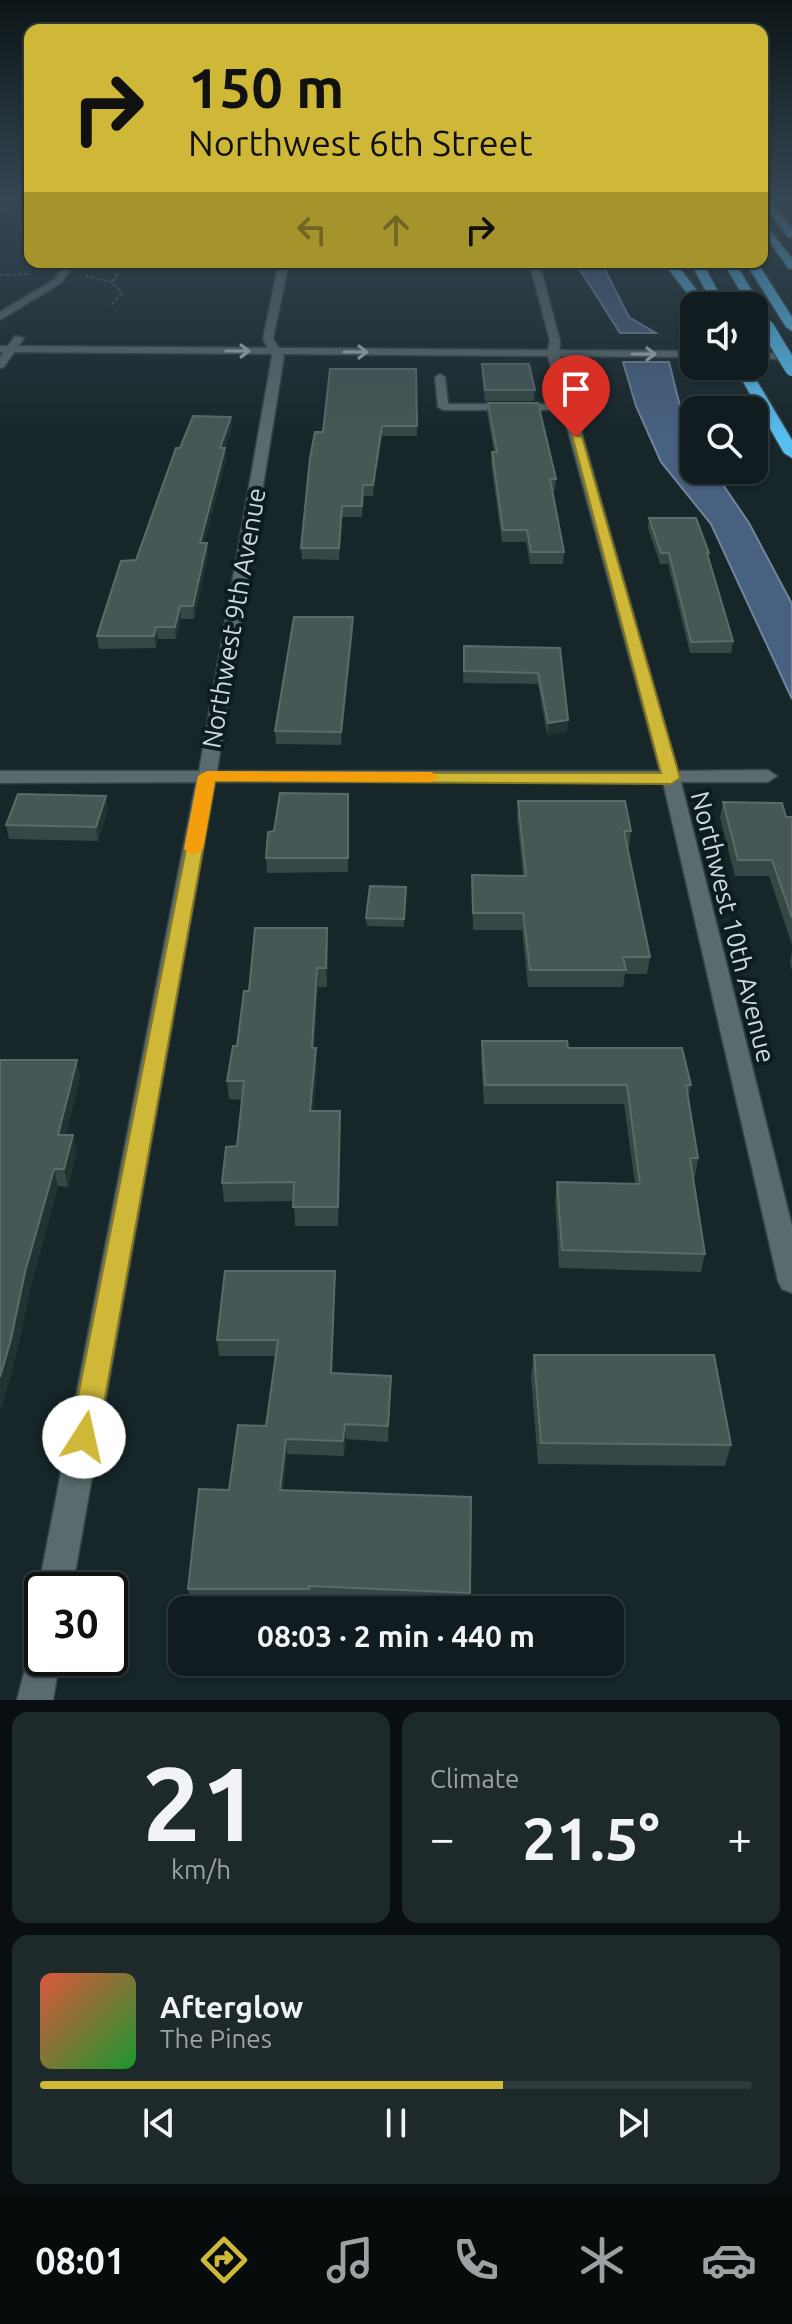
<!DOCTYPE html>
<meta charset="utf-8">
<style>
:root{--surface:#101c1f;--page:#1e292c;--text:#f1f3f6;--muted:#9ca1a4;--line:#303a3d;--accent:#cfb837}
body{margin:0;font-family:Ubuntu,sans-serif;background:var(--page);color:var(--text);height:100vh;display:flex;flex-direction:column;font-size:30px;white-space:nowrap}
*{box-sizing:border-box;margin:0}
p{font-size:26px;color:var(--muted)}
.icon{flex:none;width:44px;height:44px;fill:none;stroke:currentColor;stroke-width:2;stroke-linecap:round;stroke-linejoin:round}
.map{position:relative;height:1700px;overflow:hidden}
.sheet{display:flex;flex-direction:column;gap:12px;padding:12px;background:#090f11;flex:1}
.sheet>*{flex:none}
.guide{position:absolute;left:24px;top:24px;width:744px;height:244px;border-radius:16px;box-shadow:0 2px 6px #0004,0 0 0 2px var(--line);background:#cfb837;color:#111;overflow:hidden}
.buttons{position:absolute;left:680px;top:292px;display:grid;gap:16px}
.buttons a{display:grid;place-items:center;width:88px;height:88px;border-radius:16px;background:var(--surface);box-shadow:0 2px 6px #0004,0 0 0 2px var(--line);font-size:40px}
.speed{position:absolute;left:24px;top:1572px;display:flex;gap:16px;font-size:40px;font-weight:700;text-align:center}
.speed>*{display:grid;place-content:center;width:104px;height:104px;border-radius:50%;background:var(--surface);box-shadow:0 2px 6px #0004,0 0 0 2px var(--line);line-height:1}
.speed .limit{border:4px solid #111;border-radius:12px;background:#fff;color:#111}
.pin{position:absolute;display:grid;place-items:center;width:68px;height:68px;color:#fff;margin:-82px -34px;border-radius:50% 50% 50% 0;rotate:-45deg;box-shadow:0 0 8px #0007}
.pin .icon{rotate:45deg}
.me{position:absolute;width:88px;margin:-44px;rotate:10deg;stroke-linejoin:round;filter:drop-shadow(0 0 6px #0008)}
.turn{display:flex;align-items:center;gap:28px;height:168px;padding:0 32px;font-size:36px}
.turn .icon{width:104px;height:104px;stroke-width:2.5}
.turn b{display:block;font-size:56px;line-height:68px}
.lanes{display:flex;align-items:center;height:76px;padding:0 32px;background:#0003;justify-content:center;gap:40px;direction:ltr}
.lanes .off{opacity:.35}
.big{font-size:60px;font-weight:700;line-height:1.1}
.sheet .tile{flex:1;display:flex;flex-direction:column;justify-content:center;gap:12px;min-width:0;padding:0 28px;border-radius:16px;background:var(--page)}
.sheet .dial{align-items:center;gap:0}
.dial b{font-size:104px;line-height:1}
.song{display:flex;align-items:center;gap:24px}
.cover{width:96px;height:96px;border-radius:12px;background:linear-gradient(135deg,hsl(10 70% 55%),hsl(130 70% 35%))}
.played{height:8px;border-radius:4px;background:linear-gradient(90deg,var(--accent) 65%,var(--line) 65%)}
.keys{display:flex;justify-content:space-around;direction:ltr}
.heat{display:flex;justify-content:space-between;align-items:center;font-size:44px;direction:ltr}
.sheet .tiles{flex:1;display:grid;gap:12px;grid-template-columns:1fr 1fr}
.tile:last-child{grid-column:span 2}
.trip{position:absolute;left:168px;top:1596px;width:456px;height:80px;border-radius:16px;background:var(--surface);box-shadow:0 2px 6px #0004,0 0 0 2px var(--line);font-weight:700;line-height:80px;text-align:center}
.menu{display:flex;height:128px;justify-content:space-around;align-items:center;background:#060b0c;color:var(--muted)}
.menu .icon{width:56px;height:56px}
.menu .active{color:var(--accent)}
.menu b{font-size:36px;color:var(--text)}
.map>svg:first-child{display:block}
.water{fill:#486181;stroke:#70859c;stroke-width:2}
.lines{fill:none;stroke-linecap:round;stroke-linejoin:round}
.service-casing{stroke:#374446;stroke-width:3}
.minor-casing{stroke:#374446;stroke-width:3}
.secondary-casing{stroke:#374446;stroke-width:3}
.motorway-casing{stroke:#374446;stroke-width:3}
.path{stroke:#4e5c5f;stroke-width:2;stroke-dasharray:4 2;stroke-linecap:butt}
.service{fill:#596b6e;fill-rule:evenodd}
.minor{fill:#596b6e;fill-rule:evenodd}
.secondary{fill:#596b6e;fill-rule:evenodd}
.motorway{fill:#58bff1;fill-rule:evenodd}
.motorway-bridge-casing{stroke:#374446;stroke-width:16;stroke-linecap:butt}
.motorway-bridge{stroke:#58bff1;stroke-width:14}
.wall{fill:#364745}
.shaded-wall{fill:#233333}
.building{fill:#475755;stroke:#5c6b6a;stroke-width:2}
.oneway{stroke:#acb8ba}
.route{fill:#cfb837;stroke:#877824;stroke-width:2}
.slow{fill:#f59e0b}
.labels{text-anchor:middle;stroke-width:8;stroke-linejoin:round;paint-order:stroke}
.street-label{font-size:26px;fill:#cfd9db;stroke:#0d1d1f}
</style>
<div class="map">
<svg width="792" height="1700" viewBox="0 0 792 1700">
<rect width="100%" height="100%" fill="#162629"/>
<!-- water -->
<g class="water">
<polygon points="575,262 601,262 629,317 656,333 620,333"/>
<polygon points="623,362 669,362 686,430 694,442 694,470 713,470 749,523 792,604 792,699 711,524 661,462 636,406"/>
</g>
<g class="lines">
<defs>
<polygon id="service" points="440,374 445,377 448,404 568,404 573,407 568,410 443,410 438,407 435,377"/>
<g id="minor">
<polygon points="0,201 8,201 0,208"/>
<polygon points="66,262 76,262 61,283 0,320 0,312 55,279"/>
<polygon points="279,262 289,262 273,339 284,356 217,771 660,771 547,353 550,341 529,262 539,262 560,341 559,353 678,771 768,770 777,776 768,782 681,782 792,1226 792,1293 782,1289 778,1281 663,782 215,782 72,1590 42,1590 42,1599 38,1590 196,782 0,783 0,771 199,771 272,356 263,339"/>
<polygon points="15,336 24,338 4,367 0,368 0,357"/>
<polygon points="42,1641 42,1658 60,1658 53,1700 17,1700 31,1646"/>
</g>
<g id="secondary">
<polygon points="0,346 694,351 694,357 0,352"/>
<polygon points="754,352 792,354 792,360 754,358"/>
</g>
<g id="motorway">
<polygon points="762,201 771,201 792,228 792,238 788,237"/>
<polygon points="762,220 792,258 792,269 788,268 762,231"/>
<polygon points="663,262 675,262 709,306 697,306"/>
<polygon points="690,262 702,262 726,306 714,306"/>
<polygon points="723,262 735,262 773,327 772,330 762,330 754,316 754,306 749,306"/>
<polygon points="745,262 757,262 792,317 792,331 786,327"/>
<polygon points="734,366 748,366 792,440 792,458 784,453"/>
</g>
</defs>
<!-- service casing -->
<use href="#service" class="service-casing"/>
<!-- minor casing -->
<use href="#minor" class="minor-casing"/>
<!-- secondary casing -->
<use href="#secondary" class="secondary-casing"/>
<!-- motorway casing -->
<use href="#motorway" class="motorway-casing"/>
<!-- path -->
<g class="path">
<polyline points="111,262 117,276 112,282"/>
<polyline points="0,275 31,274"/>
<polyline points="85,276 112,282 122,293 111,305"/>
</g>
<!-- service -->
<use href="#service" class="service"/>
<!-- minor -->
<use href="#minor" class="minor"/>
<!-- secondary -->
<use href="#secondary" class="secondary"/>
<!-- motorway -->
<use href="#motorway" class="motorway"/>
<defs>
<polyline id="motorway-bridge" points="767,327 792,369"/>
</defs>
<!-- motorway-bridge casing -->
<use href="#motorway-bridge" class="motorway-bridge-casing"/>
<!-- motorway-bridge -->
<use href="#motorway-bridge" class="motorway-bridge"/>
</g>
<!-- wall -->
<g class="wall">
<polygon points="482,364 535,390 534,401 485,401 482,375"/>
<polygon points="416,369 417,436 382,436 373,496 363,496 362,517 342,517 339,560 302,559 301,548 323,432"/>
<polygon points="488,403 556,479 555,490 552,490 564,552 563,564 530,564 526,542 502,542 491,463 492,452 494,452 487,413"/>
<polygon points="231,417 232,427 225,448 226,459 204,543 207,543 208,555 194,619 181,619 176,639 158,639 156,648 99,649 97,636 136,560 180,448"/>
<polygon points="649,518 709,553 708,559 733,641 731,653 690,653 668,564 660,564 648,528"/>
<polygon points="353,629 341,745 276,744 275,731"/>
<polygon points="464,646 560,648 568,720 567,732 547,735 538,684 463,683"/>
<polygon points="348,794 348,872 267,873 266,858 274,831"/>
<polygon points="518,801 631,831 629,848 628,848 650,957 647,974 625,974 623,987 528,987 522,930 473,930 472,875 523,876 517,818"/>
<polygon points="723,802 786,817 792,817 792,945 769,876 735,876 720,818"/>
<polygon points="108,810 98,841 9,839 6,825"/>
<polygon points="406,887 404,927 367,926 366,918"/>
<polygon points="328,946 327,987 318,987 314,1048 317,1067 313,1111 340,1129 338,1226 295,1226 294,1201 224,1202 222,1183 237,1146 242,1100 229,1099 227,1081 249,991"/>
<polygon points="792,951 792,971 790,962"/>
<polygon points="482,1041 568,1048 691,1085 688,1099 698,1158 695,1177 693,1177 705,1254 701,1272 559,1268 555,1200 557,1182 635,1184 624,1104 484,1104 481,1059"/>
<polygon points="0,1060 77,1060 80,1077 66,1135 73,1135 77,1152 68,1187 58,1186 30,1289 16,1356 0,1412"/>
<polygon points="335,1286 332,1373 391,1376 388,1442 346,1439 344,1456 287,1454 283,1490 470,1593 469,1608 310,1600 310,1604 191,1603 188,1589 229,1490 266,1426 275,1356 219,1356 217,1340"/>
<polygon points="534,1355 731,1445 725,1466 538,1464 531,1376"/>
</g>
<!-- shaded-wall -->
<g class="shaded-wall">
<polygon points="231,417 232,427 221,459 220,448"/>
<polygon points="382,426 382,436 373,496 373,485"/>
<polygon points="225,448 226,459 201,555 200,543"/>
<polygon points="207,543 208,555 194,619 193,606"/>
<polygon points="180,606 181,619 176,639 175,627"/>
<polygon points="353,617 353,629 341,745 341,732"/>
<polygon points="156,627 158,639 156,648 154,636"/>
<polygon points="568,720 567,732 547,735 548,723"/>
<polygon points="106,796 108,810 98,841 96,827"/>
<polygon points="327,928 328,946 327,987 326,968"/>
<polygon points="317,968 318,987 313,1067 312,1048"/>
<polygon points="316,1048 317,1067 311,1130 310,1111"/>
<polygon points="77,1060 80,1077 62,1152 58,1135"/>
<polygon points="73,1135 77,1152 68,1187 64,1169"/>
<polygon points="54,1169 58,1186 30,1289 16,1356 0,1412 0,1377 25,1272"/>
<polygon points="335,1271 335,1286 331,1388 331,1373"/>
<polygon points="391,1376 391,1391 388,1442 388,1426"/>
<polygon points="345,1424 346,1439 344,1456 343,1441"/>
<polygon points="286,1439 287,1454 281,1504 280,1490"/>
</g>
<!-- building -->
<g class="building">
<polygon points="482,364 529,364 535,390 485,390"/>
<polygon points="330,369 416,369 417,426 382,426 373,485 363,485 362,506 342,506 339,548 301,548 310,458 315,432 323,432"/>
<polygon points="488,403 538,403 556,479 550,479 564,552 531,552 527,530 503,530 492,452 497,452"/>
<polygon points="193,416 231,417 220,448 225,448 200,543 207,543 193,606 180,606 175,627 156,627 154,636 97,636 121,561 136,560 176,448 180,448"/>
<polygon points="649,518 696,518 709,553 707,553 733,641 691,642 669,553 661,553"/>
<polygon points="294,617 353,617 341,732 275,731"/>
<polygon points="464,646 560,648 568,720 548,723 538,673 464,671"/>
<polygon points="280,793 348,794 348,858 266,858 268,832 274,831"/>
<polygon points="18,794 106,796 96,827 6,825"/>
<polygon points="518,801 625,801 631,831 624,831 650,957 623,957 626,970 530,970 523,913 473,913 472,875 526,876"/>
<polygon points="723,802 782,803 786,817 792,817 792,918 772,860 738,860"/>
<polygon points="370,886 406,887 404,919 366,918"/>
<polygon points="255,928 327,928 326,968 317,968 312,1048 316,1048 310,1111 340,1111 338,1207 293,1207 294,1182 222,1183 226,1147 237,1146 244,1081 227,1081 233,1046 237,1046 244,991 249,991"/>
<polygon points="482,1041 567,1041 568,1048 682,1048 691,1085 686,1085 698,1158 690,1158 705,1254 562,1250 557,1182 640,1184 627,1085 485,1085"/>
<polygon points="0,1060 77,1060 58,1135 73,1135 64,1169 54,1169 25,1272 11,1339 0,1377"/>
<polygon points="225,1271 335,1271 331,1373 391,1376 388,1426 345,1424 343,1441 286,1439 280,1490 471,1497 470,1593 309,1586 309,1589 188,1589 199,1489 229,1490 238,1425 266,1426 278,1340 217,1340"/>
<polygon points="534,1355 714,1355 731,1445 541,1443"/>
</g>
<!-- one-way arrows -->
<defs><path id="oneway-shaft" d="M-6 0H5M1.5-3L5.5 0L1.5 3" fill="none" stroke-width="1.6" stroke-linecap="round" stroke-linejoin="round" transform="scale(2)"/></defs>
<g class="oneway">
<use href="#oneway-shaft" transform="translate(238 351)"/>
<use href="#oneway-shaft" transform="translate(356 352)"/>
<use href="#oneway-shaft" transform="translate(644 354)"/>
</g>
<!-- sky -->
<linearGradient id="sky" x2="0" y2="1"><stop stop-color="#0c1517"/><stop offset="0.46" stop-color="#364754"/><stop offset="1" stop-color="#364754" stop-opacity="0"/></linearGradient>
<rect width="792" height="439" fill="url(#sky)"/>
<!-- route -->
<polygon class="route" points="572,435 582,437 680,778 671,784 215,781 98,1437 94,1446 84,1450 74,1446 70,1437 201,773 661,773"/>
<!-- slow -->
<polygon class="slow" points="207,771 431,772 439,777 431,782 215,781 203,849 193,855 184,849 198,776"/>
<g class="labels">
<!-- street labels -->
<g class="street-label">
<text transform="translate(234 618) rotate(-80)" y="9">Northwest 9th Avenue</text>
<text transform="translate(733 927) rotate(76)" y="9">Northwest 10th Avenue</text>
</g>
</g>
</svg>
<div class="buttons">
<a><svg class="icon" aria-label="sound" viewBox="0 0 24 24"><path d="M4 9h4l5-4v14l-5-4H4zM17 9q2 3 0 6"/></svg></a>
<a><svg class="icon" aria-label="search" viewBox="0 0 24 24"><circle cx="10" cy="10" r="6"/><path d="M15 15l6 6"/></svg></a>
</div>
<div class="speed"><div class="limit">30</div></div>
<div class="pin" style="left:576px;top:437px;background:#d93025"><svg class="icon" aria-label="arrive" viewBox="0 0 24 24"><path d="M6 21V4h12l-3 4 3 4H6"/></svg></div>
<svg class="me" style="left:84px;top:1437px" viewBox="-20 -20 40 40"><circle r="19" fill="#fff"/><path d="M0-13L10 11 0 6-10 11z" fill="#cfb837"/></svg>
<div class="trip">08:03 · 2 min · 440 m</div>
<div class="guide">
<div class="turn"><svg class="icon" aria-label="right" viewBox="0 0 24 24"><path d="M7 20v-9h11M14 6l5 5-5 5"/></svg><div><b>150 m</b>Northwest 6th Street</div></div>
<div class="lanes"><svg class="icon off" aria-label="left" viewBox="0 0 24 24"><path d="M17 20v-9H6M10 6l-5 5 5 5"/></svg><svg class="icon off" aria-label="ahead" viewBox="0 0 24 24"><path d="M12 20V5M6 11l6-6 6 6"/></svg><svg class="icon" aria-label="right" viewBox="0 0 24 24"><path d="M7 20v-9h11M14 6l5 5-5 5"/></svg></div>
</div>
</div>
<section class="sheet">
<div class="tiles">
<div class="tile dial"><b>21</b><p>km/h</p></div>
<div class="tile"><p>Climate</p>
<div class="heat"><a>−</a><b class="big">21.5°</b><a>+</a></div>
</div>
<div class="tile">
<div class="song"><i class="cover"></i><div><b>Afterglow</b><p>The Pines</p></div></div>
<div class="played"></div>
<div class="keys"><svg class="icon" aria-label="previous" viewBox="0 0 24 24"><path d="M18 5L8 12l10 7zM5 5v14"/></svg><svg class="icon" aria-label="pause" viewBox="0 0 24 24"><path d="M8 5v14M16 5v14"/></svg><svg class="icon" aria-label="next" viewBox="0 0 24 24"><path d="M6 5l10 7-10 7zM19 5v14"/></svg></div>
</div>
</div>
</section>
<nav class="menu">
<b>08:01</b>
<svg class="icon active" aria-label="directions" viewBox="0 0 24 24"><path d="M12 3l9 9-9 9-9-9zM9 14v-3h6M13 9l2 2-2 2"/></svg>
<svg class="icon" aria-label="music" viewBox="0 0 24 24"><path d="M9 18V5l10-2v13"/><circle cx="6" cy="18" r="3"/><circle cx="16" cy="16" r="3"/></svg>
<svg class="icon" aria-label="phone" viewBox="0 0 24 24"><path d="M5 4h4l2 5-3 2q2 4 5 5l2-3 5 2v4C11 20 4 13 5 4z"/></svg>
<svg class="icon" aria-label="climate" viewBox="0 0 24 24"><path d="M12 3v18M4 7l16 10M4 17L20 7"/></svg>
<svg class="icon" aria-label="car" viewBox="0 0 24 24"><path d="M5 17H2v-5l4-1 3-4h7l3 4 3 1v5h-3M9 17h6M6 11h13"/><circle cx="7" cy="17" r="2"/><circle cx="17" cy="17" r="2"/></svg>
</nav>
